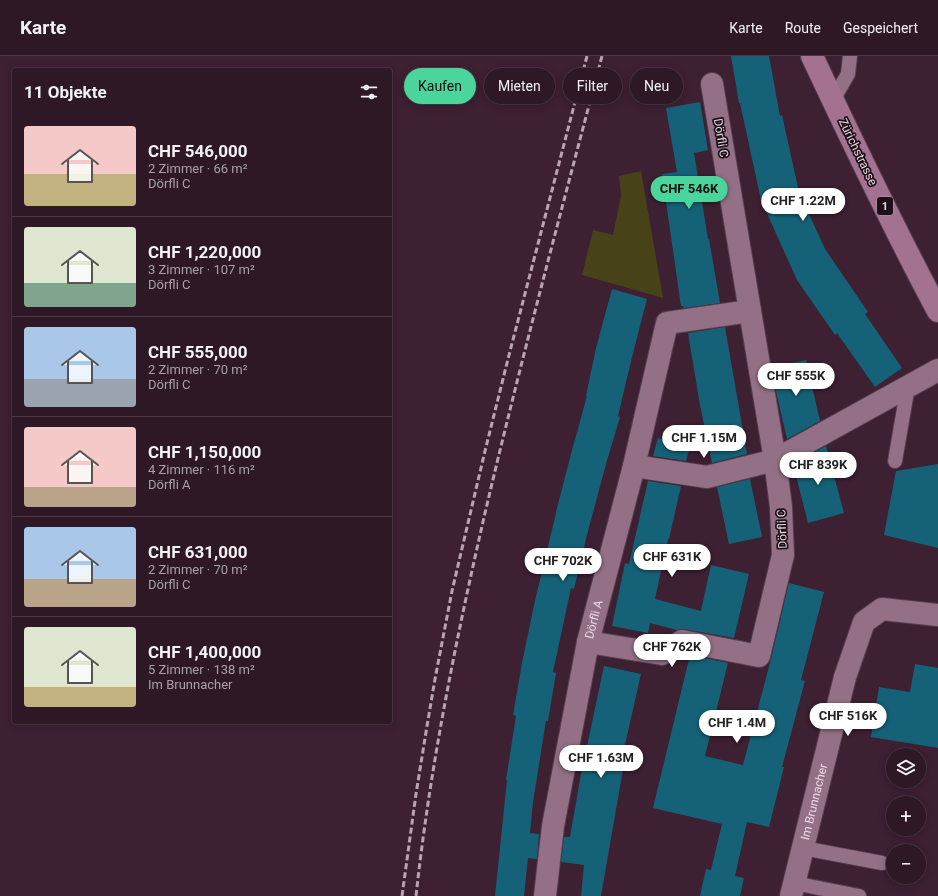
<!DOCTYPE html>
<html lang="de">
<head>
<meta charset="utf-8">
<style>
	:root { --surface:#2e1826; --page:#3a2532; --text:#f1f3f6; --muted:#a7a0a7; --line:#493743; --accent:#4bd49b }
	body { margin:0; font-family:Roboto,sans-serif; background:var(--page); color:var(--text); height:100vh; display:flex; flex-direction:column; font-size:15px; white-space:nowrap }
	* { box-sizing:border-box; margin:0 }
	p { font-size:13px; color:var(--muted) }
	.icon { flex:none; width:22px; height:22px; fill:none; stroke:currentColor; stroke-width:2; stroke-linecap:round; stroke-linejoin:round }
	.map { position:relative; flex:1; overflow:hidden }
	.drawer { position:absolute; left:12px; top:12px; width:380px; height:656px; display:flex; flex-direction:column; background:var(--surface); border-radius:4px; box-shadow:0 2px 10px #0003,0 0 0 1px var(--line) }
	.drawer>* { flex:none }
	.hud { position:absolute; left:404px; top:12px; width:380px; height:36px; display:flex; gap:8px }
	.controls { position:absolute; left:886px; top:692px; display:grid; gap:8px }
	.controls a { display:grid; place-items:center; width:40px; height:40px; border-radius:50%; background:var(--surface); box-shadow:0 2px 10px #0003,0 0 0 1px var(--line); font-size:20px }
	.price { position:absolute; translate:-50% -34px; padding:0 9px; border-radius:14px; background:#fff; color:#222; font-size:13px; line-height:26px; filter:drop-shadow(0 1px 2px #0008) }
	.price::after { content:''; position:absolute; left:50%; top:24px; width:12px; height:9px; margin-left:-6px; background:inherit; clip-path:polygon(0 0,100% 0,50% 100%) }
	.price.on { background:var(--accent); color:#111 }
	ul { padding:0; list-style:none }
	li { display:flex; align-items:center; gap:12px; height:100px; padding:0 12px }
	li+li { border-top:1px solid var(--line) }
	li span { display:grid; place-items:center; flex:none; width:112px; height:80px; border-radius:4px; color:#555 }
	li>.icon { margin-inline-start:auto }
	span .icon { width:48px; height:48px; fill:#fffc; stroke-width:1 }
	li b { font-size:17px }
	h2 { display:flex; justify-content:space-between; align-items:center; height:48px; padding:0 12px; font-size:17px }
	.tag { padding:0 14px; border-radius:18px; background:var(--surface); box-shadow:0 2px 10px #0003,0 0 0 1px var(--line); font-size:14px; line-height:36px }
	.tag.on { background:var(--accent); color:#111 }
	header { display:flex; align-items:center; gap:24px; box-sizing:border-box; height:56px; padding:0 20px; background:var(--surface); border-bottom:1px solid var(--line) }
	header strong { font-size:19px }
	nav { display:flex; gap:22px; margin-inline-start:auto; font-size:14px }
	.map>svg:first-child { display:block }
	.green { fill:#474218 }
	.building { fill:#156278 }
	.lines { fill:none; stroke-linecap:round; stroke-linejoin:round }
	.service-casing { stroke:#573e4e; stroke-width:16 }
	.minor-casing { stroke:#573e4e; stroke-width:24 }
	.primary-casing { stroke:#573e4e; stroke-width:24 }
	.service { stroke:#937085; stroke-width:14 }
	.minor { stroke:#937085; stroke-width:22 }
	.primary { stroke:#a47291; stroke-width:22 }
	.rail { stroke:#bba4b1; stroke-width:3; stroke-dasharray:6 3; stroke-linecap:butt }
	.labels { text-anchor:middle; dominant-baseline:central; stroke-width:3.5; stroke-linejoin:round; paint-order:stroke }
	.shield { fill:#1c0f17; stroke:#ad9ba5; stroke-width:1 }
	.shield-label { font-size:11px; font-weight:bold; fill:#ebd7e2 }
	.street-label { font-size:12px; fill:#ebd7e2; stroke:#1c0f17 }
</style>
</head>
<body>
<header>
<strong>Karte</strong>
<nav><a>Karte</a><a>Route</a><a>Gespeichert</a></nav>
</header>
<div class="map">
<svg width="938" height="840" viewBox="0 0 938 840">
	<rect width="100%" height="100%" fill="#3d2032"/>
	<path class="green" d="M641,115l22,127 -81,-23 11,-45 20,5 8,-39 -2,-20z"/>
	<g class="building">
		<path d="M731,0h38l11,60 2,-1 17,77 26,57 43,63 -3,2 37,54 -27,19 -38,-54 -2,2 -38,-55 -36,-80 -21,-97h-1z"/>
		<path d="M700,46l8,48 -14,3 14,86h1l11,64 -36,5 -1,-2h-2l-19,-132 15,-2 -11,-64z"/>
		<path d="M612,233l35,10 -14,54 -15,63 2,1 -14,47 -18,67 -14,58 -3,-1 -18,84 3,1 -8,48h-2l-13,81 -3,31 9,1 -2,25 -9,-1 -4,38h-29l12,-116h-1l10,-64 -3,-1 9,-52 12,-58 22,-92v-1l15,-58 16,-58h-1l10,-48z"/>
		<path d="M725,271l22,127 -35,9 -12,-58 -12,-72z"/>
		<path d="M806,304l14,61 -33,18 -12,-52 -3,-19z"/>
		<path d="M658,382l32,9 -4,14 -33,-5z"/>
		<path d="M826,390l18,67 -36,10 -15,-59z"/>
		<path d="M938,408v84l-54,-13 12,-64z"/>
		<path d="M750,423l12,58 -33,7 -12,-57z"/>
		<path d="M648,425l33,5 -12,53h-1l-13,60 46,12 10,-46 38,9 -15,64 -50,-9 -7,1 -27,-7 -2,10 -36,-7 13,-63 4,1z"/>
		<path d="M789,527l35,9 -23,88 4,1 -23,86h2l-15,60 -22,-5 -12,54 9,2 -4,18h-40l6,-27 5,1 11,-46 -69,-16 37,-153 38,8 -23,93 38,9 28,-106z"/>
		<path d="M915,608l23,4v80l-67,-11 8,-50 31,5z"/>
		<path d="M604,610l37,8 -19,84h3l-24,138h-20l3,-31 -23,-3 3,-25h6l15,-86h1z"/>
	</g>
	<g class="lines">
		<defs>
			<g id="service">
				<path d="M833,44l15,-26 2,-18"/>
				<path d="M895,405l13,-75"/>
				<path d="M803,792l79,15"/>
				<path d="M794,827l65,13"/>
			</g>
			<g id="minor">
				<path d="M634,410l73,11 68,-17 163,-90"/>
				<path d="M588,586l74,12 20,-13 77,15 24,-101 -2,-48 -6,-47 -63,-376"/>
				<path id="s1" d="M545,840l8,-70 35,-184 46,-176 33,-143 83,-12"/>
				<path id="s2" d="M791,840l54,-219 19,-55 18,-13 56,6"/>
			</g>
			<path id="primary" d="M812,0c40,85 81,171 126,255"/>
		</defs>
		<use href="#service" class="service-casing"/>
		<use href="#minor" class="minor-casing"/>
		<use href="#primary" class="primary-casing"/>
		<use href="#service" class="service"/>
		<use href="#minor" class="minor"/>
		<use href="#primary" class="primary"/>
		<g class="rail">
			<path d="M402,840l14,-102 11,-68 8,-47 17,-88 33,-140 24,-96 78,-299"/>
			<path d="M416,840c14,-129 40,-257 69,-383 36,-153 77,-305 117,-457"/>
		</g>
	</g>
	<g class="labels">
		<rect class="shield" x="877" y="141" width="16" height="18" rx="3"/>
		<g class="shield-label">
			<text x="885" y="150">1</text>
		</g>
		<g class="street-label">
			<text transform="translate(721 82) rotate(80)">Dörfli C</text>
			<text transform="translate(858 96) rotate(64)">Zürichstrasse</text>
			<text transform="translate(782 473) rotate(-92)">Dörfli C</text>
			<text stroke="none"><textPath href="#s1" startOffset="281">Dörfli A</textPath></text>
			<text stroke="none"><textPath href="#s2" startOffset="97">Im Brunnacher</textPath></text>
		</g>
	</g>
</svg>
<div class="controls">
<a><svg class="icon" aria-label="layers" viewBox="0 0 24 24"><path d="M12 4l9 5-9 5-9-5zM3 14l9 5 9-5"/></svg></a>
<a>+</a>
<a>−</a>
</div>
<b class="price on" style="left:689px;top:154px">CHF 546K</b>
<b class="price" style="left:803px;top:166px">CHF 1.22M</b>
<b class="price" style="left:796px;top:341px">CHF 555K</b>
<b class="price" style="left:704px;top:403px">CHF 1.15M</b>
<b class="price" style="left:818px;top:430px">CHF 839K</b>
<b class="price" style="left:672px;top:522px">CHF 631K</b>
<b class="price" style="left:563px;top:526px">CHF 702K</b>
<b class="price" style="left:672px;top:612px">CHF 762K</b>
<b class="price" style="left:848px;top:681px">CHF 516K</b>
<b class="price" style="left:737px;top:688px">CHF 1.4M</b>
<b class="price" style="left:601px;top:723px">CHF 1.63M</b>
<div class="hud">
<a class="tag on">Kaufen</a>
<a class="tag">Mieten</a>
<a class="tag">Filter</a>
<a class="tag">Neu</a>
</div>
<section class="drawer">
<h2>11 Objekte<svg class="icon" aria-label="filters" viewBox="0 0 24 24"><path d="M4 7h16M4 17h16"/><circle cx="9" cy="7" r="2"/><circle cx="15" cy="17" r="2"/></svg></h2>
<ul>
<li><span style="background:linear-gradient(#f6c9c9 60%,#c2b280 0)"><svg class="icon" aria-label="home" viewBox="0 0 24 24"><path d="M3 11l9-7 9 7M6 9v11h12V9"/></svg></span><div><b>CHF 546,000</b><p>2 Zimmer · 66 m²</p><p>Dörfli C</p></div></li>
<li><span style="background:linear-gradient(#dfe7d0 70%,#7fa58c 0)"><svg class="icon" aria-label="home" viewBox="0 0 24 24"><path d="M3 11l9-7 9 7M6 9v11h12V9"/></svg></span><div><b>CHF 1,220,000</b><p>3 Zimmer · 107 m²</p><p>Dörfli C</p></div></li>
<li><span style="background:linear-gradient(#a9c7e8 65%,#9aa5b1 0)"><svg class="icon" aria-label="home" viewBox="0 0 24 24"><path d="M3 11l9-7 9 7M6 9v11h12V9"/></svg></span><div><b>CHF 555,000</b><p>2 Zimmer · 70 m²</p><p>Dörfli C</p></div></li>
<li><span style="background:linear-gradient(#f6c9c9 75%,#b9a48a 0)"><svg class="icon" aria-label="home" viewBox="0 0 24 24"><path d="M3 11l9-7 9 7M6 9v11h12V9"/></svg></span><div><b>CHF 1,150,000</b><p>4 Zimmer · 116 m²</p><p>Dörfli A</p></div></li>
<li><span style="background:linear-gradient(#a9c7e8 65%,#b9a48a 0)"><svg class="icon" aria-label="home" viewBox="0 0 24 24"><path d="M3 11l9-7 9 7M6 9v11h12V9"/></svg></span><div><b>CHF 631,000</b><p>2 Zimmer · 70 m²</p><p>Dörfli C</p></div></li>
<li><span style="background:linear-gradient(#dfe7d0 75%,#c2b280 0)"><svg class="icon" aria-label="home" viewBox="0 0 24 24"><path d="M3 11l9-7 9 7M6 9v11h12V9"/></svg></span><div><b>CHF 1,400,000</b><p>5 Zimmer · 138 m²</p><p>Im Brunnacher</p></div></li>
</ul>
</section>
</div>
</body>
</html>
